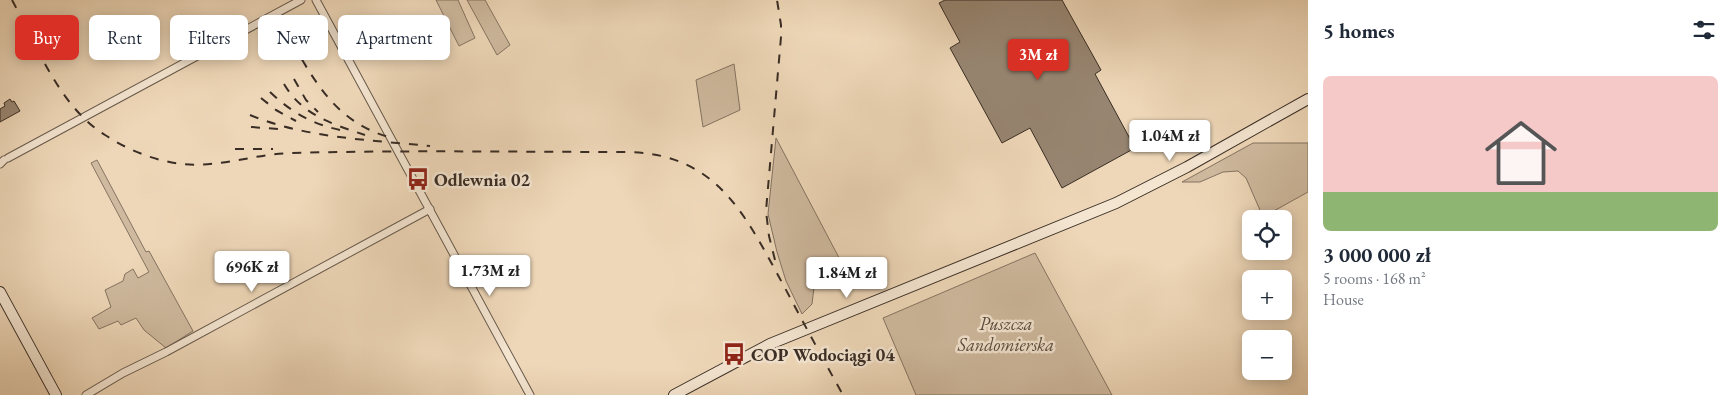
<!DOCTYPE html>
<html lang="en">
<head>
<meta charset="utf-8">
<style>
	:root { --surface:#fff; --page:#f6f6f7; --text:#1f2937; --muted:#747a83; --line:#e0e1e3; --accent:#d93025 }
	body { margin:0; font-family:"EB Garamond",serif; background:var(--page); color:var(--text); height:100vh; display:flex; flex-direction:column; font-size:19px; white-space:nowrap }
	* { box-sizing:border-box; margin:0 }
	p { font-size:16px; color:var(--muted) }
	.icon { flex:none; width:28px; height:28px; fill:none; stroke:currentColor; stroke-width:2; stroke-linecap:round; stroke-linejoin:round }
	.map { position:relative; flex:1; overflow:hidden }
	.side { display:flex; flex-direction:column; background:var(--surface); width:425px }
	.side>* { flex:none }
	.hud { position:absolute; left:15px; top:15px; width:475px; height:45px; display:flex; gap:10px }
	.buttons { position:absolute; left:1242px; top:210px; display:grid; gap:10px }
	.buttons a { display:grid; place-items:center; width:50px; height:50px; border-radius:8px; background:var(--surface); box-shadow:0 2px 12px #0003; font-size:25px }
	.price { position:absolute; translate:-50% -42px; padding:0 11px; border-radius:5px; background:#fff; color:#222; font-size:16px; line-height:32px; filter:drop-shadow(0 1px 2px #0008) }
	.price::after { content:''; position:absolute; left:50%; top:30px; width:15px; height:11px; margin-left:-8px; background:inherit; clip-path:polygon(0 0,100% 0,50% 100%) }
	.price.current { background:var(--accent); color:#fff }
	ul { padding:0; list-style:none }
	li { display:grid; align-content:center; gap:10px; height:265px; padding:0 15px }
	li+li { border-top:1px solid var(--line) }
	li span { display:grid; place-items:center; height:155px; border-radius:8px; color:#555 }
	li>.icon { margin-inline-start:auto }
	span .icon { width:90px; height:90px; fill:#fffc; stroke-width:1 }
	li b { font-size:21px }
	h2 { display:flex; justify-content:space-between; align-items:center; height:60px; padding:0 15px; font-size:21px }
	.chip { padding:0 18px; border-radius:8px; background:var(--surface); box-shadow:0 2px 12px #0003; font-size:18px; line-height:45px }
	.chip.current { background:var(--accent); color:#fff }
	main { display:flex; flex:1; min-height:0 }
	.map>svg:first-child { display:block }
	.green { fill:#cfba9f; stroke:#847462 }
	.building { fill:#978571; stroke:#392d25 }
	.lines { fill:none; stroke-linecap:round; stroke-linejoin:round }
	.street-casing { stroke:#66584a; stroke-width:9 }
	.secondary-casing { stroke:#392d25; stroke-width:12 }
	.street { stroke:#f4e5d1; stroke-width:7 }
	.secondary { stroke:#f4e5d1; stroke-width:10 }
	.rail { stroke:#392d25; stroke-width:2; stroke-dasharray:9 9; stroke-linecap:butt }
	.labels { text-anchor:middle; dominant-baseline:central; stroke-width:5; stroke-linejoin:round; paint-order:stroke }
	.poi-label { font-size:18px; font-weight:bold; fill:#392d25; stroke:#f4e5d1; text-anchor:start }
	.park-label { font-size:18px; font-style:italic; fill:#57493d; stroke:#f4e5d1 }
</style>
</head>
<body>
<main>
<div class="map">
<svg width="1308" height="395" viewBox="0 0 1308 395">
	<rect width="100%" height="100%" fill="#eed7b8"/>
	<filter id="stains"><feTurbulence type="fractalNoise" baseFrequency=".004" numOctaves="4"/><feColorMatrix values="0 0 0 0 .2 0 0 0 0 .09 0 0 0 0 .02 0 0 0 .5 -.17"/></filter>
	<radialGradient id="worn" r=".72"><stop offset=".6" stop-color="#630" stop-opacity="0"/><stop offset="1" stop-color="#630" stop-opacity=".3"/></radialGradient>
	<g class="green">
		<path d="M436,0h22l17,38 -16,8z"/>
		<path d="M467,0h18l25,45 -13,10z"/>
		<path d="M734,64l6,46 -37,17 -7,-47z"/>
		<path d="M776,138l70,133 -5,13 -26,-5 -3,25 -10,10 -16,-33 -9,-29 -9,-38z"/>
		<path d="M1253,143h55v49l-45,25 -17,-39 -8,-7 -15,1 -23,10h-18z"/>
		<path d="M97,160l49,92 3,-1 44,80 -27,17 -22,-18 -8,-12 -15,7 -3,-4 -19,8 -7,-11 19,-11 -6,-17 18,-9 2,-7 8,-5 5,9 11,-6 -58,-109z"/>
		<path d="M1035,253l77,142h-196l-33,-77z"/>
	</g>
	<g class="building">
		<path d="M945,0h117l39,70 -6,4 40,74 -73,40 -32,-60 -28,15 -52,-95 10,-6 -21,-39z"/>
		<path d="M10,99l2,3 2,-1 6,10 -20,11v-13l5,-3 -1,-3z"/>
	</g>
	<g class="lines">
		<defs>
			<g id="street">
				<path d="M316,0l214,395"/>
				<path d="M8,158l293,-158"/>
				<path d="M0,164l4,-4"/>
				<path d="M86,395l37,-22 43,-21 264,-143"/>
			</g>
			<g id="secondary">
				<path d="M0,292l56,103"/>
				<path d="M674,395l96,-51 346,-141 71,-36 121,-68"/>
			</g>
		</defs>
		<use href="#street" class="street-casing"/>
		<use href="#secondary" class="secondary-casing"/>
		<use href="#street" class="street"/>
		<use href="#secondary" class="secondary"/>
		<g class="rail">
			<path d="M12,0c25,46 47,106 93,135 23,15 50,26 77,29 37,4 72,-10 109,-11 113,-3 226,-1 339,-1 90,3 117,67 155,136 19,36 38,71 58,107"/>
			<path d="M293,44c25,44 47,80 99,94"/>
			<path d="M294,79l12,21 12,12"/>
			<path d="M284,84c18,31 48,40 81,51"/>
			<path d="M270,92c21,20 42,32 70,38"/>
			<path d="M261,98l15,12 20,11"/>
			<path d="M250,115c55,23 121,25 180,31"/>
			<path d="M251,127l27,2"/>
			<path d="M235,149h38"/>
			<path d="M775,260l-6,-24 -3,-25 15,-174v-12l-4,-25"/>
		</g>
	</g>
	<defs>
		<symbol id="bus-bare" viewBox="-9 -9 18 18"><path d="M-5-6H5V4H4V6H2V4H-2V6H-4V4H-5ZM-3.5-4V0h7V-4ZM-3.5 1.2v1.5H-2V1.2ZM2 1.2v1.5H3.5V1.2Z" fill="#8f2418" stroke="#f4e5d1" stroke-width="2.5" paint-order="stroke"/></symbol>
	</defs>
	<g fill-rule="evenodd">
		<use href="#bus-bare" x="402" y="163" width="32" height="32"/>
		<use href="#bus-bare" x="718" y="338" width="32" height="32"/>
	</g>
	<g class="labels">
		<g class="poi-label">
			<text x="434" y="179">Odlewnia 02</text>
			<text x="751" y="354">COP Wodociągi 04</text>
		</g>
		<g class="park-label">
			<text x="1006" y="323">Puszcza<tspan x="1006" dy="21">Sandomierska</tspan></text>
		</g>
	</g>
	<rect width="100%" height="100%" filter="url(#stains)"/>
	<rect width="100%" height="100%" fill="url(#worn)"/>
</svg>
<div class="buttons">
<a><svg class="icon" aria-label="locate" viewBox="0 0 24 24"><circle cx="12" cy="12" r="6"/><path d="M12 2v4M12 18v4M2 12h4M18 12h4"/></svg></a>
<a>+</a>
<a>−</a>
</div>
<b class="price current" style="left:1038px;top:81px">3M zł</b>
<b class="price" style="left:1170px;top:162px">1.04M zł</b>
<b class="price" style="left:252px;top:293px">696K zł</b>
<b class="price" style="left:490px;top:297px">1.73M zł</b>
<b class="price" style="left:847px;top:299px">1.84M zł</b>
<div class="hud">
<a class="chip current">Buy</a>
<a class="chip">Rent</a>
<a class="chip">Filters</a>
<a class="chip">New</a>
<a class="chip">Apartment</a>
</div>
</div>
<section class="side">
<h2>5 homes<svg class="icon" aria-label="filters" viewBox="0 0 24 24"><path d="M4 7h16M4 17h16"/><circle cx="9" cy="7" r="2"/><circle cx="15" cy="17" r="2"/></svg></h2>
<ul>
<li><span style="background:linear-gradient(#f6c9c9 75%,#8fb573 0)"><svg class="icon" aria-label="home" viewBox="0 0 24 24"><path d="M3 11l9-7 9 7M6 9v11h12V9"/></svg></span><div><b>3 000 000 zł</b><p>5 rooms · 168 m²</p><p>House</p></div></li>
</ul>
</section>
</main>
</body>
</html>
